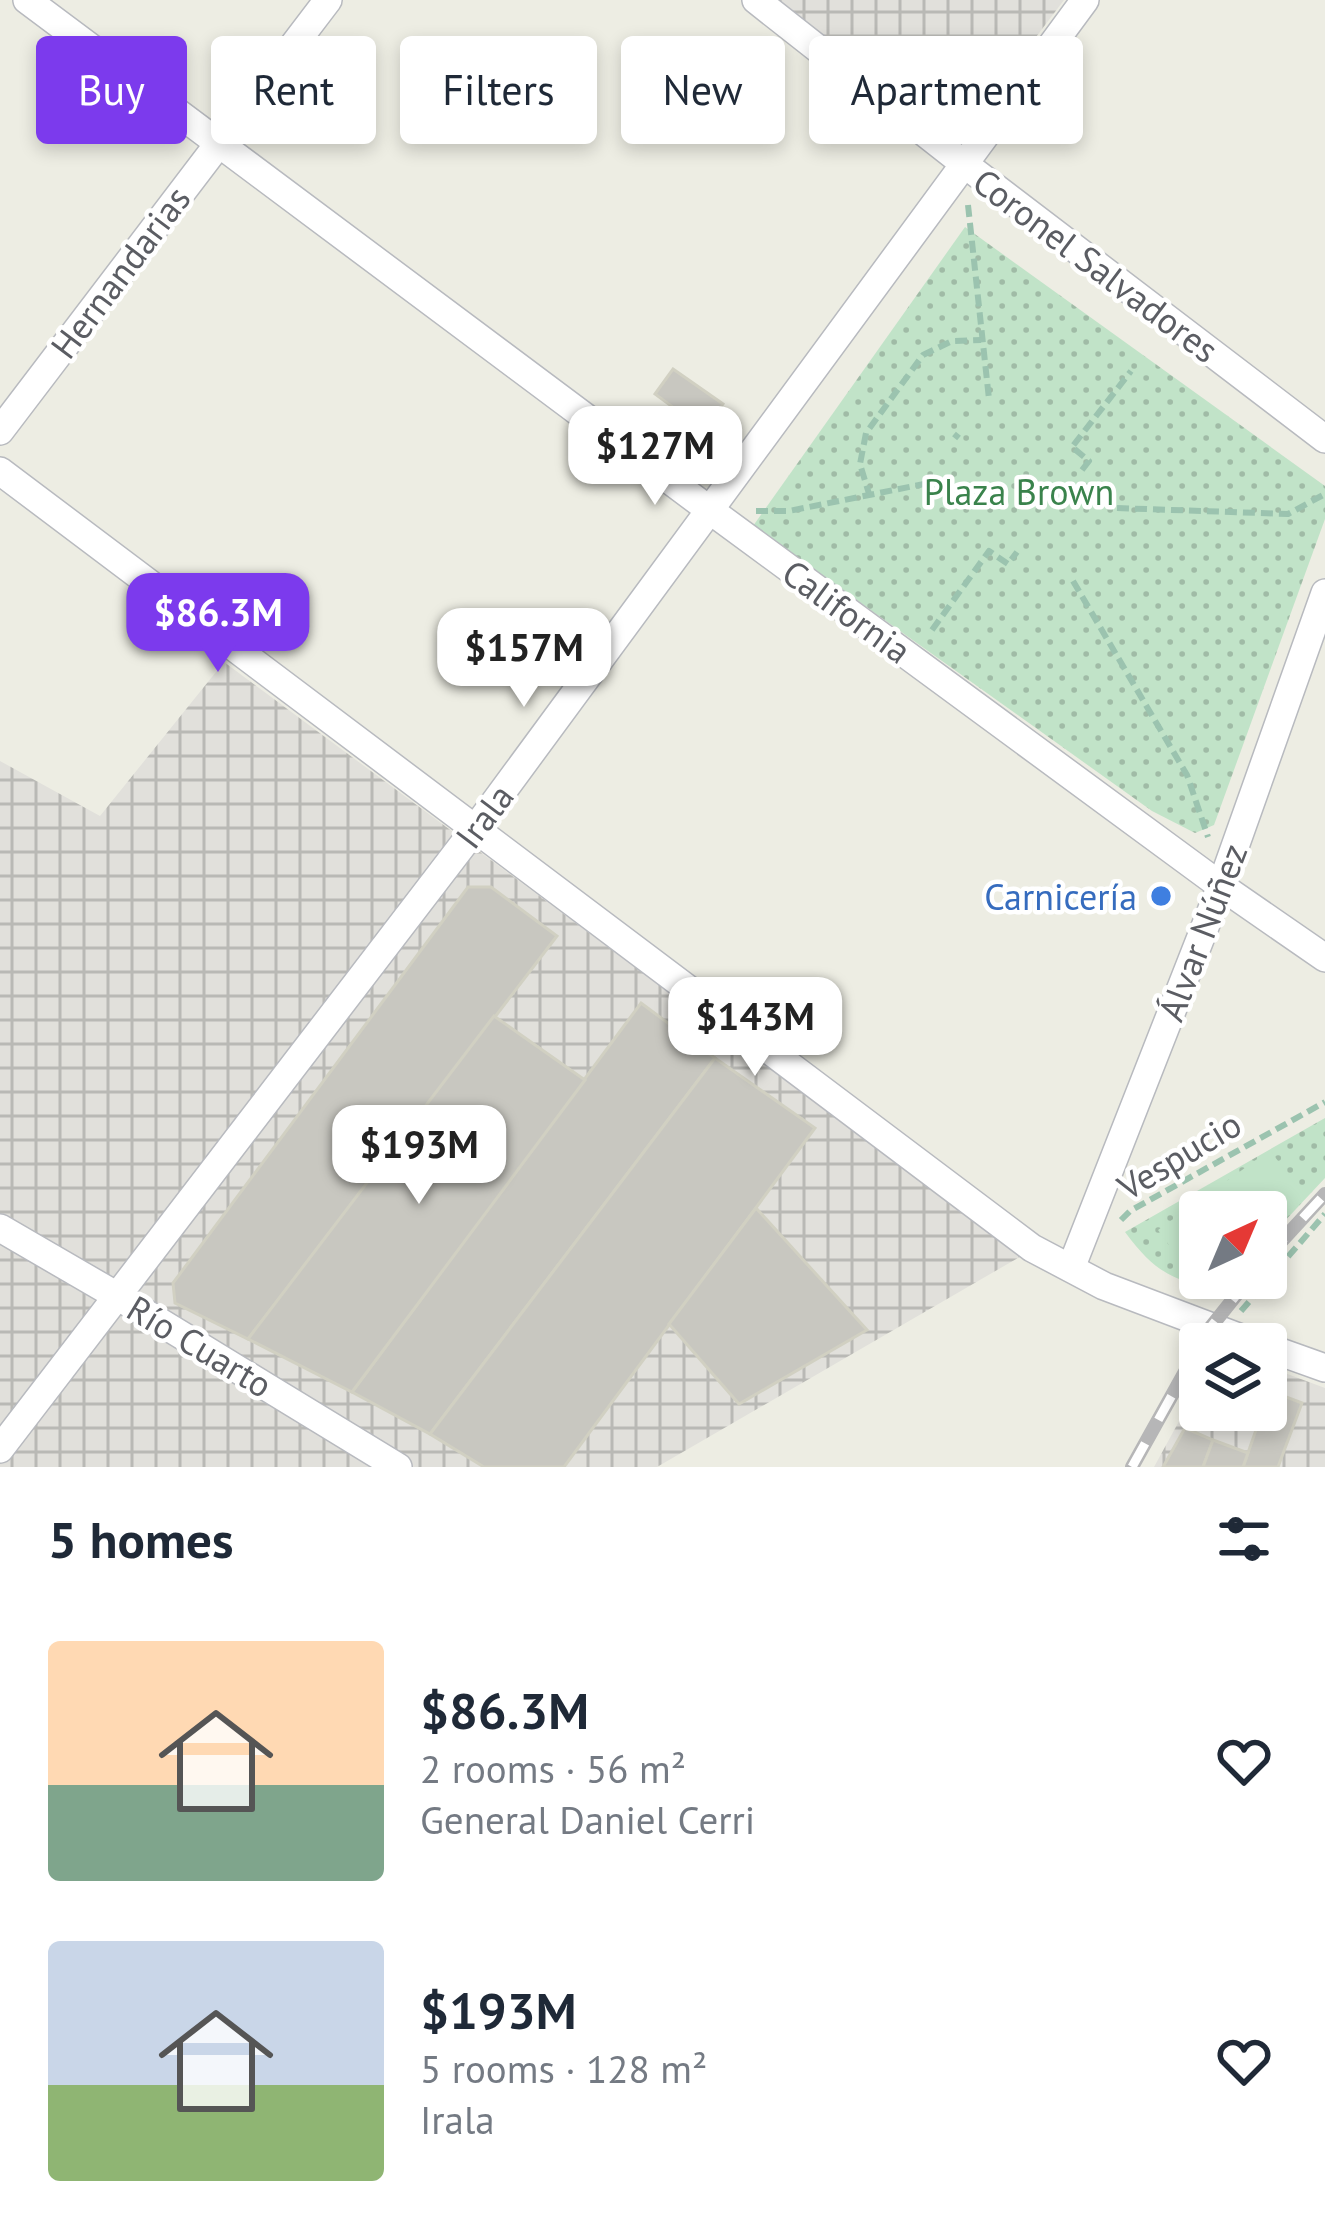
<!DOCTYPE html>
<html lang="en">
<head>
<meta charset="utf-8">
<style>
	:root { --surface:#fff; --page:#f6f6f7; --text:#1f2937; --muted:#747a83; --accent:#7c3aed }
	body { margin:0; font-family:"PT Sans",sans-serif; background:var(--page); color:var(--text); height:100vh; display:flex; flex-direction:column; font-size:45px; white-space:nowrap }
	* { box-sizing:border-box; margin:0 }
	p { font-size:39px; color:var(--muted) }
	.icon { flex:none; width:66px; height:66px; fill:none; stroke:currentColor; stroke-width:2; stroke-linecap:round; stroke-linejoin:round }
	.map { position:relative; height:1467px; overflow:hidden }
	.side { display:flex; flex-direction:column; background:var(--surface); flex:1 }
	.side>* { flex:none }
	.guide { position:absolute; left:36px; top:36px; width:1254px; height:108px; display:flex; gap:24px }
	.needle { width:78px; rotate:44deg }
	.fabs { position:absolute; left:1179px; top:1191px; display:grid; gap:24px }
	.fabs a { display:grid; place-items:center; width:108px; height:108px; border-radius:12px; background:var(--surface); box-shadow:0 6px 18px #0003; font-size:60px }
	.price { position:absolute; translate:-50% -102px; padding:0 27px; border-radius:24px; background:#fff; color:#222; font-size:39px; line-height:78px; filter:drop-shadow(0 3px 6px #0008) }
	.price::after { content:''; position:absolute; left:50%; top:72px; width:36px; height:27px; margin-left:-18px; background:inherit; clip-path:polygon(0 0,100% 0,50% 100%) }
	.price.on { background:var(--accent); color:#fff }
	ul { padding:0; list-style:none }
	li { display:flex; align-items:center; gap:36px; height:300px; padding:0 48px }
	li span { display:grid; place-items:center; flex:none; width:336px; height:240px; border-radius:12px; color:#555 }
	li>.icon { margin-inline-start:auto }
	span .icon { width:144px; height:144px; fill:#fffc; stroke-width:1 }
	li b { font-size:51px }
	h2 { display:flex; justify-content:space-between; align-items:center; height:144px; padding:0 48px; font-size:51px }
	.chip { padding:0 42px; border-radius:12px; background:var(--surface); box-shadow:0 6px 18px #0003; font-size:42px; line-height:108px }
	.chip.on { background:var(--accent); color:#fff }
	.map>svg:first-child { display:block }
	.industrial { fill:url(#industrial-grid) }
	.park { fill:url(#park-dots) }
	.pitch { fill:#c1e3c8 }
	.building { fill:#c8c7c0; stroke:#d1d0c2; stroke-width:3 }
	.lines { fill:none; stroke-linecap:round; stroke-linejoin:round }
	.minor-casing { stroke:#b8babf; stroke-width:30 }
	.path { stroke:#9bc3af; stroke-width:6; stroke-dasharray:12 6; stroke-linecap:butt }
	.minor { stroke:#fff; stroke-width:27 }
	.rail-casing { stroke:#b6b6b7; stroke-width:14 }
	.rail { stroke:#fff; stroke-width:9; stroke-dasharray:27; stroke-linecap:butt }
	.shop-dot { fill:#3f7fe0; stroke:#fff; stroke-width:4.5 }
	.labels { text-anchor:middle; dominant-baseline:central; stroke-width:9; stroke-linejoin:round; paint-order:stroke }
	.street-label { font-size:36px; fill:#5b5d63; stroke:#fff }
	.park-label { font-size:36px; fill:#3a834c; stroke:#fff }
	.shop-label { font-size:36px; fill:#366cbe; stroke:#fff; text-anchor:end }
</style>
</head>
<body>
<div class="map">
<svg width="1325" height="1467" viewBox="0 0 1325 1467">
	<defs>
		<pattern id="industrial-grid" width="8" height="8" patternUnits="userSpaceOnUse" patternTransform="scale(3)"><rect width="8" height="8" fill="#e1e0db"/><path d="M0 4h8M4 0v8" fill="none" stroke="#b9b9b5"/></pattern>
		<pattern id="park-dots" width="8" height="8" patternUnits="userSpaceOnUse" patternTransform="scale(3)"><rect width="8" height="8" fill="#c1e3c8"/><path d="M2 2h.1M6 6h.1" fill="none" stroke="#a0bba6" stroke-width="1.8" stroke-linecap="round"/></pattern>
	</defs>
	<rect width="100%" height="100%" fill="#edede3"/>
	<g class="industrial">
		<path d="M763,0h301l-111,147z"/>
		<path d="M224,662l799,593 -366,212h-657v-706l100,55z"/>
		<path d="M1266,1366l59,22v79h-171l46,-84v27h66z"/>
	</g>
	<g class="park">
		<path d="M965,227l360,259v33l-111,306 -19,8 -43,-22 -399,-285z"/>
		<path d="M1325,1118v60l-59,63v-29h-66v66h33l-13,15c-49,-16 -63,-18 -95,-61z"/>
	</g>
	<path class="pitch" d="M1270,1150l35,48 -39,28v-14h-66v61l-7,5 -35,-48z"/>
	<g class="building">
		<path d="M673,369l50,35 -13,19 -13,2 -42,-31z"/>
		<path d="M468,887h23l66,49 -309,403 -73,-36 -2,-20z"/>
		<path d="M641,1003l74,55 -285,376 -78,-42z"/>
		<path d="M494,1016l91,64 -233,312 -104,-53z"/>
		<path d="M715,1058l100,70 -251,339h-80l-54,-33z"/>
		<path d="M756,1208l111,122 -128,74 -70,-80z"/>
		<path d="M1270,1391l32,12 -24,64h-35l20,-57h3z"/>
		<path d="M1185,1428l28,12 -10,27h-40z"/>
		<path d="M1213,1440l35,13 -5,14h-40z"/>
	</g>
	<g class="lines">
		<defs>
			<g id="minor">
				<path d="M27,0l684,511 510,375 104,72"/>
				<path d="M756,0l207,163 362,276"/>
				<path d="M0,431l328,-431"/>
				<path d="M0,471l1032,777 72,38 153,58"/>
				<path d="M0,1228l119,69 279,170"/>
				<path d="M1071,1268l150,-382 104,-293"/>
				<path d="M1266,1347l59,21"/>
				<path d="M0,1449l475,-620 610,-829"/>
			</g>
		</defs>
		<use href="#minor" class="minor-casing"/>
		<g class="path">
			<path d="M968,205l21,194"/>
			<path d="M954,434l5,4"/>
			<path d="M1082,470l7,-9 -17,-14 59,-76"/>
			<path d="M870,497l-10,-33 6,-31 57,-78 29,-14 29,-1"/>
			<path d="M1117,508l171,6 37,-20"/>
			<path d="M756,511h33l135,-27"/>
			<path d="M1073,581l114,194 21,62"/>
			<path d="M932,630l57,-79 19,13 9,-12"/>
			<path d="M1121,1220l9,-9 195,-109"/>
			<path d="M1241,1311l84,-97"/>
		</g>
		<use href="#minor" class="minor"/>
		<defs>
			<g id="rail">
				<path d="M1266,1258l59,-64"/>
				<path d="M1201,1344l9,-16 40,-50"/>
				<path d="M1132,1467l68,-122"/>
			</g>
		</defs>
		<use href="#rail" class="rail-casing"/>
		<use href="#rail" class="rail"/>
	</g>
	<circle class="shop-dot" cx="1161" cy="896" r="12"/>
	<g class="labels">
		<g class="street-label">
			<text transform="translate(1096 265) rotate(37)">Coronel Salvadores</text>
			<text transform="translate(120 272) rotate(-53)">Hernandarias</text>
			<text transform="translate(847 611) rotate(36)">California</text>
			<text transform="translate(484 816) rotate(-53)">Irala</text>
			<text transform="translate(1202 932) rotate(-69)">Álvar Núñez</text>
			<text transform="translate(1179 1155) rotate(-31)">Vespucio</text>
			<text transform="translate(200 1346) rotate(31)">Río Cuarto</text>
		</g>
		<g class="park-label">
			<text x="1019" y="491">Plaza Brown</text>
		</g>
		<g class="shop-label">
			<text x="1137" y="896">Carnicería</text>
		</g>
	</g>
</svg>
<div class="fabs">
<a><svg class="needle" viewBox="-14 -14 28 28"><path d="M0-13l5 13h-10z" fill="#e53935"/><path d="M0 13l5-13h-10z" fill="#747a83"/></svg></a>
<a><svg class="icon" aria-label="layers" viewBox="0 0 24 24"><path d="M12 4l9 5-9 5-9-5zM3 14l9 5 9-5"/></svg></a>
</div>
<b class="price" style="left:655px;top:508px">$127M</b>
<b class="price on" style="left:218px;top:675px">$86.3M</b>
<b class="price" style="left:524px;top:710px">$157M</b>
<b class="price" style="left:755px;top:1079px">$143M</b>
<b class="price" style="left:419px;top:1207px">$193M</b>
<div class="guide">
<a class="chip on">Buy</a>
<a class="chip">Rent</a>
<a class="chip">Filters</a>
<a class="chip">New</a>
<a class="chip">Apartment</a>
</div>
</div>
<section class="side">
<h2>5 homes<svg class="icon" aria-label="filters" viewBox="0 0 24 24"><path d="M4 7h16M4 17h16"/><circle cx="9" cy="7" r="2"/><circle cx="15" cy="17" r="2"/></svg></h2>
<ul>
<li><span style="background:linear-gradient(#ffd9b3 60%,#7fa58c 0)"><svg class="icon" aria-label="home" viewBox="0 0 24 24"><path d="M3 11l9-7 9 7M6 9v11h12V9"/></svg></span><div><b>$86.3M</b><p>2 rooms · 56 m²</p><p>General Daniel Cerri</p></div><svg class="icon" aria-label="heart" viewBox="0 0 24 24"><path d="M12 20l-8-8c-3-5 5-10 8-4 3-6 11-1 8 4z"/></svg></li>
<li><span style="background:linear-gradient(#c9d6e8 60%,#8fb573 0)"><svg class="icon" aria-label="home" viewBox="0 0 24 24"><path d="M3 11l9-7 9 7M6 9v11h12V9"/></svg></span><div><b>$193M</b><p>5 rooms · 128 m²</p><p>Irala</p></div><svg class="icon" aria-label="heart" viewBox="0 0 24 24"><path d="M12 20l-8-8c-3-5 5-10 8-4 3-6 11-1 8 4z"/></svg></li>
</ul>
</section>
</body>
</html>
